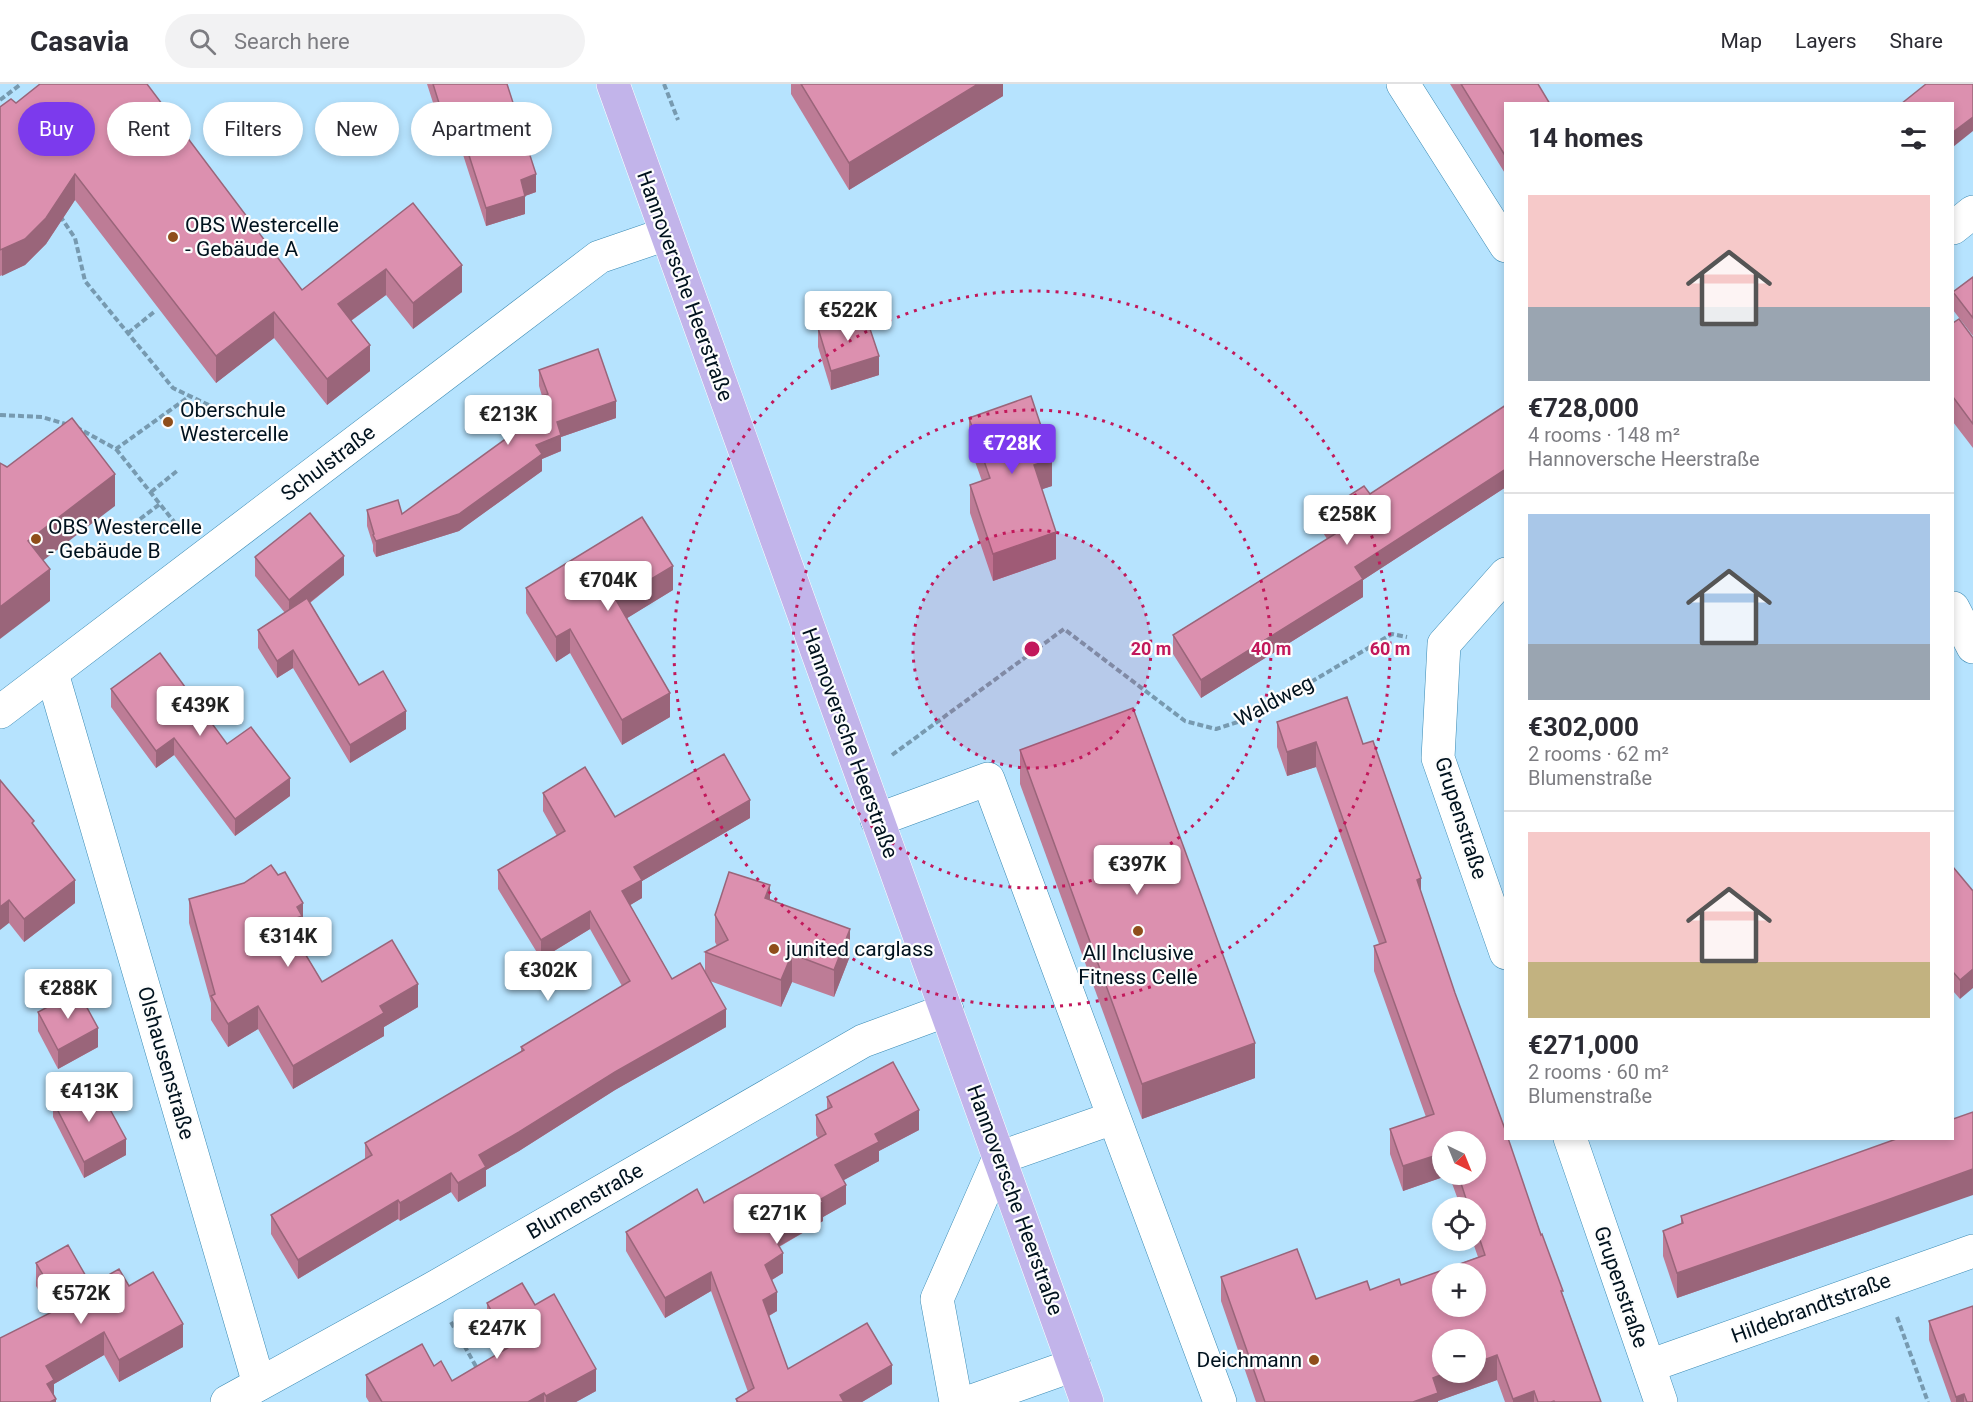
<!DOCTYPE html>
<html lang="en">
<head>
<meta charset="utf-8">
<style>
	:root { --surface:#fff; --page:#f2f2f3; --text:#2b2b33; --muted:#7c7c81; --line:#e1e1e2; --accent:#7c3aed }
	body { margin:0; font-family:Roboto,sans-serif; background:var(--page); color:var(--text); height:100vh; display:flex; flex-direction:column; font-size:22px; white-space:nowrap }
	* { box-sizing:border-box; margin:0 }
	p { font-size:20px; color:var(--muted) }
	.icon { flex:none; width:33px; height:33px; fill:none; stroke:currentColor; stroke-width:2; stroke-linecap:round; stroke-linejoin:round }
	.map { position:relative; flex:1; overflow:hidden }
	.side { position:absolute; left:1504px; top:18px; width:450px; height:1038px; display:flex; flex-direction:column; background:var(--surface); border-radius:0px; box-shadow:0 3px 9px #0003 }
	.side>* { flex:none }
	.banner { position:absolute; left:18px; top:18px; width:570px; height:54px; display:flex; gap:12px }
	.needle { width:39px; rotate:137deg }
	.buttons { position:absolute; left:1432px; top:1047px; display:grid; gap:12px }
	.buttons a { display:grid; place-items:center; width:54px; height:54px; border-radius:50%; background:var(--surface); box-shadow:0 3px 9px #0003; font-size:30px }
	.price { position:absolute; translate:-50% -51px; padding:0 14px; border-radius:6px; background:#fff; color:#222; font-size:20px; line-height:39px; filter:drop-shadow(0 2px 3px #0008) }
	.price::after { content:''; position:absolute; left:50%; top:36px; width:18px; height:14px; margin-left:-9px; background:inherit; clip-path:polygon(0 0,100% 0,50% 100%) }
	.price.selected { background:var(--accent); color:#fff }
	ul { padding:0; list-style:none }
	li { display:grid; align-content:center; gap:12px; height:318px; padding:0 24px }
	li+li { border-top:2px solid var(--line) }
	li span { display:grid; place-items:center; height:186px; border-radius:0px; color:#555 }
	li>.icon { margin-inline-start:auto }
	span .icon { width:108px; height:108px; fill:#fffc; stroke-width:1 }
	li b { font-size:26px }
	h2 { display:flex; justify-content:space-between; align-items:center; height:72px; padding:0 24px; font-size:26px }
	.chip { padding:0 21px; border-radius:27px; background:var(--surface); box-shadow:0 3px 9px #0003; font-size:21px; line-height:54px }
	.chip.selected { background:var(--accent); color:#fff }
	header { display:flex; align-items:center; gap:36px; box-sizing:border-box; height:84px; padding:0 30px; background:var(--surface); border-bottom:2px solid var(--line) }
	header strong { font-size:28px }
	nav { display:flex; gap:33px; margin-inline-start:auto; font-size:21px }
	.search { width:420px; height:54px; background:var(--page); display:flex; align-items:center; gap:15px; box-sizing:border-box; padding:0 21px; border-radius:33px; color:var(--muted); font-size:22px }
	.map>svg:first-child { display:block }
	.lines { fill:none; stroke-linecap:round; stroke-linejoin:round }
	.minor-casing { stroke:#3a8ab3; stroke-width:34 }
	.major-casing { stroke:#fff; stroke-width:34 }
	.path { stroke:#779ab0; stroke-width:4; stroke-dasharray:6 3; stroke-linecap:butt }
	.minor { stroke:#fff; stroke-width:33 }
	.major { stroke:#c2b4ea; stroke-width:33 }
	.wall { fill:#bd7c96; fill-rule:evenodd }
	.shaded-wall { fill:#9a657a }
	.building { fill:#dc90af; stroke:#9a657a; stroke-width:1.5; fill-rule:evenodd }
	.ring { fill:none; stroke:#c2185b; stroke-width:3; stroke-dasharray:3 6 }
	.poi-dot { fill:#8f4e1b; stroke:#fdfdfd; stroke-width:2 }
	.labels { text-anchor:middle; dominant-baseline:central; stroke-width:4.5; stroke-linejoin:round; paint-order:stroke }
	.poi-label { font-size:21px; fill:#00121e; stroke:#fdfdfd; text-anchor:start }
	.street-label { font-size:21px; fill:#00121e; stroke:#fdfdfd }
	.centre { fill:#c2185b; stroke:#fdfdfd; stroke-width:3 }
	.ring-label { font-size:18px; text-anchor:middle; font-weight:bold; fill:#c2185b; stroke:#fdfdfd; stroke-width:4.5; stroke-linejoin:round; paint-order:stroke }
</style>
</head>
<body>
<header>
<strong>Casavia</strong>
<div class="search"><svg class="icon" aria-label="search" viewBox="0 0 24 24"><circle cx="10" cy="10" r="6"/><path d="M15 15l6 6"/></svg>Search here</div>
<nav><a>Map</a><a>Layers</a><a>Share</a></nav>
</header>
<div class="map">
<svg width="1973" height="1318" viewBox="0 0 1973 1318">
	<rect width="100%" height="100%" fill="#b6e3fe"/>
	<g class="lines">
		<defs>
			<g id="minor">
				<path d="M1403,0l103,162"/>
				<path d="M1953,144l20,-16"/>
				<path d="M1506,490l-62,70 -6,114 68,195"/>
				<path d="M1953,524l20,39"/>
				<path d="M52,589l207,711"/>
				<path d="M0,628l599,-455 67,-23"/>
				<path d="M877,736l111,-41 232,623"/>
				<path d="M1570,1054l91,264"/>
				<path d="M1649,1282l324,-115"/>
				<path d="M227,1318l205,-113 431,-248 84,-31"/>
				<path d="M956,1318l-19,-103 62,-141 114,-40"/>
				<path d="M969,1318l105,-37"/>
			</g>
			<path id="major" d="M613,0l474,1318"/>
		</defs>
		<use href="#minor" class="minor-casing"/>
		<use href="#major" class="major-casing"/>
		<g class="path">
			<path d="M664,0l14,36"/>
			<path d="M0,16l21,-16"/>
			<path d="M60,132l15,22 10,43 88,107 44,21"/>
			<path d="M128,249l26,-21"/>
			<path d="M0,331l42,2 27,8"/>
			<path d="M76,343l40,22 74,-53"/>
			<path d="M116,365l63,79"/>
			<path d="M151,408l26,-21"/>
			<path d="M140,435l20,-15"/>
			<path d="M892,671l172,-126 121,92 31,8 34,-11 142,-84 15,3"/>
			<path d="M1897,1233l31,85"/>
			<path d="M451,1238l27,48"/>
		</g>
		<use href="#minor" class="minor"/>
		<use href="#major" class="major"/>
	</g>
	<g class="wall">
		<path d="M427,0h80l29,108 -11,4v18l-39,12 -30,-93 -12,4z"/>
		<path d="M791,0h212v12l-154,94 -58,-96z"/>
		<path d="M1450,0h88l-32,20v71z"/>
		<path d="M16,19l286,187 111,-87 49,89 -49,37 -27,-34 -35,26 19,50 -43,34 -53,-67 -58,45 -141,-183 -29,44 -21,21 -25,11v-169z"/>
		<path d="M1973,193v59l-20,-26v-18z"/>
		<path d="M1953,239l20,15v110l-20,-26z"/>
		<path d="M818,244l61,47 -48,15 -13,-43z"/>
		<path d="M539,286l77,48 -55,19v14l-19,8v12l-83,60 -83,26 -3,-6v-6l-6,-19v-16l35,4 117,-84 -2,-8v-16l25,-10 -3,-10z"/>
		<path d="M1506,321v82l-143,93v17l-162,101 -28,-44v-19l154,-96 -5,-8v-18l48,-19z"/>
		<path d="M969,334l83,68 -10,3 14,70 -63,22 -23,-68v-28l12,-4 -13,-36z"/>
		<path d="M255,473l89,18 -34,28 49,82 47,44 -56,34 -57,-95 -16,10 -19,-30v-18l27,-17 -30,-37z"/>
		<path d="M526,504l147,2 -46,28 43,99 -48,28 -52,-92 -14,9 -30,-49z"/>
		<path d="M111,605l116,55 63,52 -55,40 -61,-81 -18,13 -45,-61z"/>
		<path d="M1277,638l86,22 58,150 34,99 146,409h-96l-8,-22 -59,21v1h-182l-35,-101v-24l95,22 85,-14 77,-28 -6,-17h4v-32h-15l-12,-33 -46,16 -13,-37v-25l36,-12 -52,-146v-25l5,-2 -63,-177 -29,9 -10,-29zM1443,1058l33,32h-33z"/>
		<path d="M1020,666l235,328 -113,41 -122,-335z"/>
		<path d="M0,696l34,46 41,77 -51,39 -15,-19z"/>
		<path d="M543,709l72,24 135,1 -108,63v17l-12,7 42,74 33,-6v-21l12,-6 -2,-4v-27l55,-15 80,56 -16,41 -42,-15 -11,25 -71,-26 16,46 -111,63 -96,61 -33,19v16l-28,16 -7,-10 -51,29 -2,-2 -100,60 -27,-45v-19l94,-56v-16l156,-91v-5l101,-61 -32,-57 -49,30 -43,-70v-19l59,-34 -14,-25z"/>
		<path d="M1953,783l20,24 -13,108 -7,-8z"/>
		<path d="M244,799l59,43 -1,1v13l-4,1 24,41 96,25 -34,20v9l-91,53 -35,-60 -30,18 -17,-27v-17l-22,-80v-24z"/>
		<path d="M38,928l60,35 -40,22 -20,-38z"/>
		<path d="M827,1013l92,33 -40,21v10l-36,19 3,24 -23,13v4l-44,26 4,26 -11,7 5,31 -8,5 19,53 104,15 -30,18h-126v-3l12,-7 -37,-101 -46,27 -39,-67v-19l78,-29 114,-65 -2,-3v-20l11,-5z"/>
		<path d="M53,1017l45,6 28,48 -42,23 -31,-61z"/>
		<path d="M1681,1132l195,13 -199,69 -14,-42v-25l18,-7z"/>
		<path d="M36,1179l55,22 38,1 54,61 -64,35 -15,-27 -50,29v12l2,6h-56l51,-90 -15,-26z"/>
		<path d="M487,1219l48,2 61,86 -20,11h-207l-3,-5v-22l86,6 50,-29 -15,-27z"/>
		<path d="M1929,1237l44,81h-22l-22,-62z"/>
	</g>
	<g class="shaded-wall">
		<path d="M978,0h25v12l-154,94v-27z"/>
		<path d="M456,31v18l-12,4v-18z"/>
		<path d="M1973,33v14l-20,16v-15z"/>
		<path d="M75,90v26l-29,44 -21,21 -23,11v-27z"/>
		<path d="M536,90v18l-11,4v18l-39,12v-18l35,-28z"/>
		<path d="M462,181v27l-49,37v-26z"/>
		<path d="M386,185v26l-48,35v-26z"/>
		<path d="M274,228v26l-58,45v-27z"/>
		<path d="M370,261v26l-43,34v-26z"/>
		<path d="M879,272v19l-48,15v-19z"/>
		<path d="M616,317v17l-55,19v14l-19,8v12l-83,60 -83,26v-16l160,-96 21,-23z"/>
		<path d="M1052,375v27l-18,6v-27z"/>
		<path d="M1506,385v18l-143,93v17l-162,101v-18l154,-113z"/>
		<path d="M115,390v32l-87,66v-31z"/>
		<path d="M1056,448v27l-63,22v-27z"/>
		<path d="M344,472v19l-55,44v-19z"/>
		<path d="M673,482v24l-57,35v-25z"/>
		<path d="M50,485v32l-50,38v-32z"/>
		<path d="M570,545v24l-14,9v-25z"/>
		<path d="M293,566v18l-16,10v-17z"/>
		<path d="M670,609v24l-48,28v-25z"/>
		<path d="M406,627v18l-56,34v-18z"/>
		<path d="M174,654v17l-18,13v-17z"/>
		<path d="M1316,658v25l-29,9v-24z"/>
		<path d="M290,694v18l-55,40v-17z"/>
		<path d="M750,716v18l-108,63v17l-20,12v-19l12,-24z"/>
		<path d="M1421,794v25l-4,-23z"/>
		<path d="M75,796v23l-51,39v-23z"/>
		<path d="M770,801v28l-5,-15z"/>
		<path d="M9,816v23l-9,7v-23z"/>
		<path d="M303,819v23l-1,1v13l-16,6v-24l11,-15z"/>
		<path d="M590,827v18l-49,30v-19z"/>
		<path d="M850,845v27l-16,41v-27z"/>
		<path d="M792,870v28l-11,25v-27z"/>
		<path d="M1973,885v19l-13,11v-19z"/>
		<path d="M418,900v23l-34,20v9l-91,53v-23l87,-60z"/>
		<path d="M258,922v23l-30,18v-23z"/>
		<path d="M726,925v18l-111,63 -96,61 -33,19v16l-28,16v-19l21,-28 136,-83z"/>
		<path d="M98,944v19l-40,22v-19z"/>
		<path d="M1255,959v35l-113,41v-35z"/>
		<path d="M919,1026v20l-40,21v10l-44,24v-20l40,-31z"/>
		<path d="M126,1055v16l-42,23v-16z"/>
		<path d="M1443,1069v21l6,1 -46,16v-25z"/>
		<path d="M1973,1085v26l-97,34 -199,69v-25z"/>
		<path d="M451,1089v19l-51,29v-18z"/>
		<path d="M846,1101v19l-23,13v4l-52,30v-19l50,-33z"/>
		<path d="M398,1116v19l-100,60v-19z"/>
		<path d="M783,1169v20l-18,11v-19z"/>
		<path d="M711,1188v19l-46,27v-20z"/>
		<path d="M777,1208v19l-14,8v-19z"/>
		<path d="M183,1240v23l-64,35v-22z"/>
		<path d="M104,1248v23l-50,29v16l2,-1v3h-9l-1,-36z"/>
		<path d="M1497,1271v25l-59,21v1h-25l20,-24 15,-6h28v-9z"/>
		<path d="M892,1281v19l-30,18h-22v-7z"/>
		<path d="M596,1285v22l-20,11h-30v-6z"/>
		<path d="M1534,1307v11h-21v-3z"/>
		<path d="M544,1309v9h-16z"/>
		<path d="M1964,1310v8h-8v-5z"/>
	</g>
	<g class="building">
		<path d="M40,0h107l155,206 111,-87 49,62 -49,38 -27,-34 -48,35 32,41 -43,34 -53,-67 -58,44 -141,-182 -29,44 -21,21 -25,11v-143l11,-8 5,4z"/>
		<path d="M433,0h74l29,90 -15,6 4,16 -39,12 -30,-93 -12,4z"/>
		<path d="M801,0h177l-129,79z"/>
		<path d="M1461,0h77l12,20h-44v53z"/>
		<path d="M1926,0h47v33l-20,15v-28h-52z"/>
		<path d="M1973,193v41l-20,-26z"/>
		<path d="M865,230l14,42 -48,15 -13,-43z"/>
		<path d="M1959,235l14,19v86l-20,-27v-74z"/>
		<path d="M598,265l18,52 -59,21 4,13 -25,10 6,9 -83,60 -83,27 -3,-6 1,-1 -7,-24 31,-10 4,14 120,-87 -5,-21 31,-12 -9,-24z"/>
		<path d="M1031,312l21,63 -18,6 22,67 -63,22 -23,-69 20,-7 -21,-60z"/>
		<path d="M1506,321v64l-151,98 8,12 -162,101 -28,-45 162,-101 -13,-21 42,-27 6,8z"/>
		<path d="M72,334l43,56 -87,67 22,28 -50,38v-144l7,4z"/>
		<path d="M310,429l34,43 -55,44 -34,-43z"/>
		<path d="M642,433l31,49 -57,34 54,93 -48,27 -52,-91 -14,8 -30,-49z"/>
		<path d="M307,514l52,87 24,-14 23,40 -56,34 -57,-95 -16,11 -19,-31z"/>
		<path d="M160,569l67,91 24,-17 39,51 -55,41 -61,-81 -18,13 -45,-62z"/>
		<path d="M1347,613l16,47 10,-3 48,137 -4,2 38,113 51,139v6h2l33,97 1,-1 21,57h-2l40,111h-46l-1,-1 -3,1h-13l-4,-11 -21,8 -16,-44 -21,8v-23h-33v32h5l-15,6 5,15 -25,9h-148l-44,-125 76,-28 19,50 51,-18 3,9 29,-11 2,6 84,-30 -9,-27v-20h-7l-11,-34h18v-32h-33v11l-40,13 -13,-37 44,-15 -60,-168 12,-4 -70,-200 -29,10 -10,-30zM1443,1190h33v32h-33z"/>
		<path d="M1133,624l122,335 -113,41 -122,-334z"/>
		<path d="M724,670l26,46 -116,67 8,13 -20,11 50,88 28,-16 26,46 -111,63 -96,60 -40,23 7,12 -28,16 -7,-10 -51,30 -2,-3 -100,60 -27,-45 101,-60 -7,-12 159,-93 -3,-3 109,-66 -40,-70 -49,29 -43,-70 67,-39 -22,-38 42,-26 30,50z"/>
		<path d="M0,696l34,41 -2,2 43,57 -51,39 -15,-19 -9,7z"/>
		<path d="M271,781l7,10 7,-3 18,31 -6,4 5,9 -16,6 36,60 70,-42 26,44 -38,22 4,7 -91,53 -35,-60 -30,18 -17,-28 4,-2 -26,-95 55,-16z"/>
		<path d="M1953,783l20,24v78l-13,11 -7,-8z"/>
		<path d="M729,788l41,13 -5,13 85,31 -16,41 -42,-16 -11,26 -76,-28 23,-12 -13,-25z"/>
		<path d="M78,907l20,37 -40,22 -20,-38z"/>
		<path d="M893,978l26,48 -44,24 4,8 -44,23 11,20 -25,14 2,3 -52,30 12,21 -18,12 12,27 -14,8 25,69 79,-46 25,42 -52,30 4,7h-106l-2,-3 18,-11 -43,-116 -46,26 -39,-66 71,-43 7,14 122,-69 -10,-19 16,-8 -5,-10z"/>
		<path d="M86,1000l12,23 8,-5 20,37 -42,23 -31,-61z"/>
		<path d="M1973,1028v57l-97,35 -199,69 -14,-42 20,-8 -2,-7 218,-78h54v-19z"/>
		<path d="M68,1161l23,40 28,-16 10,17 24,-14 30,52 -64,36 -15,-28 -58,34 8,14 -7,4 9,15 -6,3h-50v-64l62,-31 -26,-44z"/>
		<path d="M522,1199l13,22 19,-11 42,75 -50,27 -2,-3 -16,9h-146l-16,-27 56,-31 12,22 7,-5 11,20 59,-35 -24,-43z"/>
		<path d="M1973,1222v96h-6l-3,-8 -8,3 -27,-76z"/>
	</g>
	<circle cx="1032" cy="565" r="119" fill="#c2185b" fill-opacity=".12"/>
	<g class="ring">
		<circle cx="1032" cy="565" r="119"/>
		<circle cx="1032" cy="565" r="239"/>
		<circle cx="1032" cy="565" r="358"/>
	</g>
	<g class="poi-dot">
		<circle cx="173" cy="153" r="6"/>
		<circle cx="168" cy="338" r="6"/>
		<circle cx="36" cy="455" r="6"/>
		<circle cx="1138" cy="847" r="6"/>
		<circle cx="774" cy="865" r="6"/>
		<circle cx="1314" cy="1276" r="6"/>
	</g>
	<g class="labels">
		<g class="poi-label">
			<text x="185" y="141">OBS Westercelle<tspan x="185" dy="24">- Gebäude A</tspan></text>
			<text x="180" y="326">Oberschule<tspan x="180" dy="24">Westercelle</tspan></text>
			<text x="48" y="443">OBS Westercelle<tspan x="48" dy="24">- Gebäude B</tspan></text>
			<text x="786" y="865">junited carglass</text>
			<text x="1138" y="869" text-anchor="middle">All Inclusive<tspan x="1138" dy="24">Fitness Celle</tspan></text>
			<text x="1302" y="1276" text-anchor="end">Deichmann</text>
		</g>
		<g class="street-label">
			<text transform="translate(685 202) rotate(70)">Hannoversche Heerstraße</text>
			<text transform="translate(328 379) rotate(-37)">Schulstraße</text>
			<text transform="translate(1274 617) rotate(-28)">Waldweg</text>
			<text transform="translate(850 659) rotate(70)">Hannoversche Heerstraße</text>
			<text transform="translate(1461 734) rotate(72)">Grupenstraße</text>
			<text transform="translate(166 979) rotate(74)">Olshausenstraße</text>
			<text transform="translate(1015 1116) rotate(70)">Hannoversche Heerstraße</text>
			<text transform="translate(585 1117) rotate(-30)">Blumenstraße</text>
			<text transform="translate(1621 1203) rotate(71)">Grupenstraße</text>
			<text transform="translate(1811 1224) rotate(-20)">Hildebrandtstraße</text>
		</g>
	</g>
	<circle cx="1032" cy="565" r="9" class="centre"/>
	<g class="ring-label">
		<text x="1151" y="571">20 m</text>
		<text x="1271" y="571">40 m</text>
		<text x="1390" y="571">60 m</text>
	</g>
</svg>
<div class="buttons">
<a><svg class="needle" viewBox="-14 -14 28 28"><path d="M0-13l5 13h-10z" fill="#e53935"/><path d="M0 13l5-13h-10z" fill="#7c7c81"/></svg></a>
<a><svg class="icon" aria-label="locate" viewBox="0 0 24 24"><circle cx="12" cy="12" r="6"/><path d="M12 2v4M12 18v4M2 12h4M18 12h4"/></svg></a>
<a>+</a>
<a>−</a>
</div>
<b class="price" style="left:848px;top:258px">€522K</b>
<b class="price" style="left:508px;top:362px">€213K</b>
<b class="price selected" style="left:1012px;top:391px">€728K</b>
<b class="price" style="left:1347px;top:462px">€258K</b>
<b class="price" style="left:608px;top:528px">€704K</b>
<b class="price" style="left:200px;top:653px">€439K</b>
<b class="price" style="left:1137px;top:812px">€397K</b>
<b class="price" style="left:288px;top:884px">€314K</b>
<b class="price" style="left:548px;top:918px">€302K</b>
<b class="price" style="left:68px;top:936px">€288K</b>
<b class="price" style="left:89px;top:1039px">€413K</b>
<b class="price" style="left:777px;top:1161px">€271K</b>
<b class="price" style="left:81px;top:1241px">€572K</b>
<b class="price" style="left:497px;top:1276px">€247K</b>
<div class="banner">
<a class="chip selected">Buy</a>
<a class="chip">Rent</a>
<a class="chip">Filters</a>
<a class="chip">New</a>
<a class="chip">Apartment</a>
</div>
<section class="side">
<h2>14 homes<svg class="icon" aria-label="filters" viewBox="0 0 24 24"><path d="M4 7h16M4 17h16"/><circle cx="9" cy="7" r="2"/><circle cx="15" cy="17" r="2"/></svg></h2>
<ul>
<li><span style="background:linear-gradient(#f6c9c9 60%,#9aa5b1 0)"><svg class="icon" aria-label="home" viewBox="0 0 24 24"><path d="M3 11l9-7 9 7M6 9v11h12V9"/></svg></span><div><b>€728,000</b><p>4 rooms · 148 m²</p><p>Hannoversche Heerstraße</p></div></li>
<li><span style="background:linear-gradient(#a9c7e8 70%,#9aa5b1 0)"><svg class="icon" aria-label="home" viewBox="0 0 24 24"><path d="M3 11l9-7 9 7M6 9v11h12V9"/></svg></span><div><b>€302,000</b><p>2 rooms · 62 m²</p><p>Blumenstraße</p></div></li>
<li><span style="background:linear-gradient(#f6c9c9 70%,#c2b280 0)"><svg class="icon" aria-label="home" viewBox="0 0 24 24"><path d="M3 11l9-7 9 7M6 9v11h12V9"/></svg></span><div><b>€271,000</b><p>2 rooms · 60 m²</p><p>Blumenstraße</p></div></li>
</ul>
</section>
</div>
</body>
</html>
